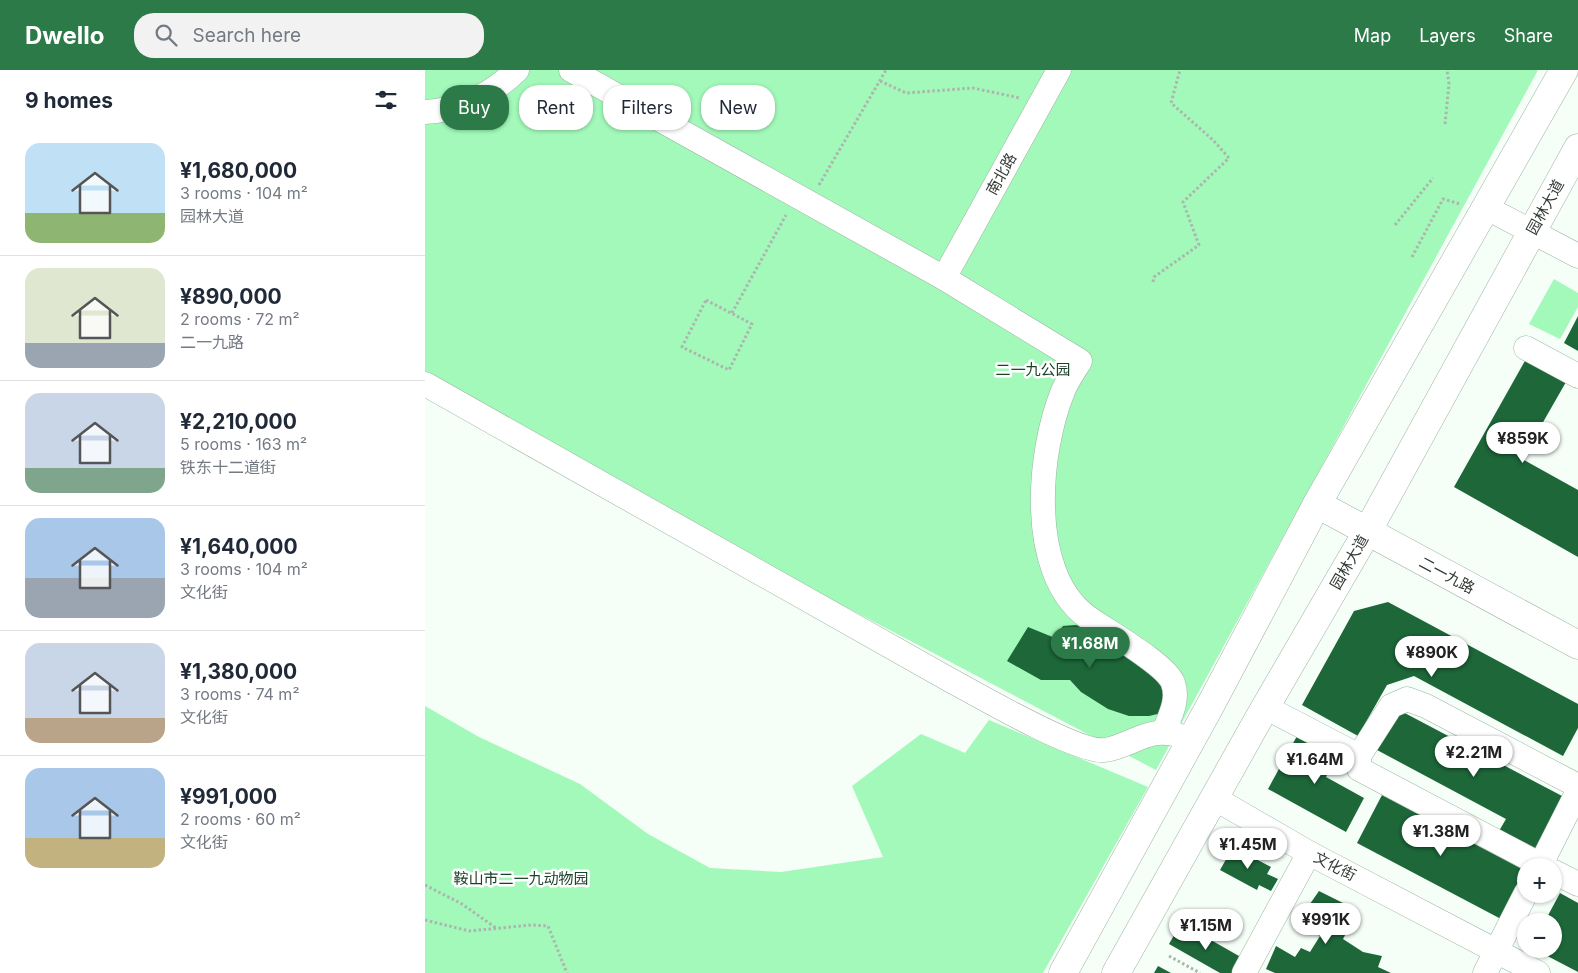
<!DOCTYPE html>
<html lang="en">
<head>
<meta charset="utf-8">
<style>
	:root { --surface:#fff; --page:#f2f2f3; --text:#1f2937; --muted:#747a83; --line:#e0e1e3; --accent:#2d7a49 }
	body { margin:0; font-family:Inter,"Noto Sans SC",sans-serif; background:var(--page); color:var(--text); height:100vh; display:flex; flex-direction:column; font-size:19px; white-space:nowrap }
	* { box-sizing:border-box; margin:0 }
	p { font-size:16px; color:var(--muted) }
	.icon { flex:none; width:28px; height:28px; fill:none; stroke:currentColor; stroke-width:2; stroke-linecap:round; stroke-linejoin:round }
	.map { position:relative; flex:1; overflow:hidden }
	.panel { display:flex; flex-direction:column; background:var(--surface); width:425px }
	.panel>* { flex:none }
	.banner { position:absolute; left:15px; top:15px; width:475px; height:45px; display:flex; gap:10px }
	.buttons { position:absolute; left:1092px; top:788px; display:grid; gap:10px }
	.buttons a { display:grid; place-items:center; width:45px; height:45px; border-radius:50%; background:var(--surface); box-shadow:0 1px 4px #0004; font-size:25px }
	.price { position:absolute; translate:-50% -42px; padding:0 11px; border-radius:18px; background:#fff; color:#222; font-size:16px; line-height:32px; filter:drop-shadow(0 1px 2px #0008) }
	.price::after { content:''; position:absolute; left:50%; top:30px; width:15px; height:11px; margin-left:-8px; background:inherit; clip-path:polygon(0 0,100% 0,50% 100%) }
	.price.on { background:var(--accent); color:#fff }
	ul { padding:0; list-style:none }
	li { display:flex; align-items:center; gap:15px; height:125px; padding:0 25px }
	li+li { border-top:1px solid var(--line) }
	li span { display:grid; place-items:center; flex:none; width:140px; height:100px; border-radius:15px; color:#555 }
	li>.icon { margin-inline-start:auto }
	span .icon { width:60px; height:60px; fill:#fffc; stroke-width:1 }
	li b { font-size:21px }
	h2 { display:flex; justify-content:space-between; align-items:center; height:60px; padding:0 25px; font-size:21px }
	.tag { padding:0 18px; border-radius:20px; background:var(--surface); box-shadow:0 1px 4px #0004; font-size:18px; line-height:45px }
	.tag.on { background:var(--accent); color:#fff }
	header { display:flex; align-items:center; gap:30px; box-sizing:border-box; height:70px; padding:0 25px; background:var(--accent); color:#fff }
	header strong { font-size:24px }
	nav { display:flex; gap:28px; margin-inline-start:auto; font-size:18px }
	.search { width:350px; height:45px; background:var(--page); display:flex; align-items:center; gap:12px; box-sizing:border-box; padding:0 18px; border-radius:20px; color:var(--muted); font-size:19px }
	main { display:flex; flex:1; min-height:0 }
	.map>svg:first-child { display:block }
	.green { fill:#a2f9ba }
	.building { fill:#1d6739 }
	.lines { fill:none; stroke-linecap:round; stroke-linejoin:round }
	.minor-casing { stroke:#9eb3a3; stroke-width:25 }
	.major-casing { stroke:#9eb3a3; stroke-width:29 }
	.path { stroke:#acb5ae; stroke-width:3; stroke-dasharray:2.5 2.5; stroke-linecap:butt }
	.minor { stroke:#fff; stroke-width:24 }
	.major { stroke:#fff; stroke-width:28 }
	.labels { text-anchor:middle; dominant-baseline:central; stroke-width:5; stroke-linejoin:round; paint-order:stroke }
	.street-label { font-size:15px; fill:#333c35; stroke:#fff }
	.park-label { font-size:15px; fill:#1a4127; stroke:#fff }
</style>
</head>
<body>
<header>
<strong>Dwello</strong>
<div class="search"><svg class="icon" aria-label="search" viewBox="0 0 24 24"><circle cx="10" cy="10" r="6"/><path d="M15 15l6 6"/></svg>Search here</div>
<nav><a>Map</a><a>Layers</a><a>Share</a></nav>
</header>
<main>
<section class="panel">
<h2>9 homes<svg class="icon" aria-label="filters" viewBox="0 0 24 24"><path d="M4 7h16M4 17h16"/><circle cx="9" cy="7" r="2"/><circle cx="15" cy="17" r="2"/></svg></h2>
<ul>
<li><span style="background:linear-gradient(#bfe0f5 70%,#8fb573 0)"><svg class="icon" aria-label="home" viewBox="0 0 24 24"><path d="M3 11l9-7 9 7M6 9v11h12V9"/></svg></span><div><b>¥1,680,000</b><p>3 rooms · 104 m²</p><p>园林大道</p></div></li>
<li><span style="background:linear-gradient(#dfe7d0 75%,#9aa5b1 0)"><svg class="icon" aria-label="home" viewBox="0 0 24 24"><path d="M3 11l9-7 9 7M6 9v11h12V9"/></svg></span><div><b>¥890,000</b><p>2 rooms · 72 m²</p><p>二一九路</p></div></li>
<li><span style="background:linear-gradient(#c9d6e8 75%,#7fa58c 0)"><svg class="icon" aria-label="home" viewBox="0 0 24 24"><path d="M3 11l9-7 9 7M6 9v11h12V9"/></svg></span><div><b>¥2,210,000</b><p>5 rooms · 163 m²</p><p>铁东十二道街</p></div></li>
<li><span style="background:linear-gradient(#a9c7e8 60%,#9aa5b1 0)"><svg class="icon" aria-label="home" viewBox="0 0 24 24"><path d="M3 11l9-7 9 7M6 9v11h12V9"/></svg></span><div><b>¥1,640,000</b><p>3 rooms · 104 m²</p><p>文化街</p></div></li>
<li><span style="background:linear-gradient(#c9d6e8 75%,#b9a48a 0)"><svg class="icon" aria-label="home" viewBox="0 0 24 24"><path d="M3 11l9-7 9 7M6 9v11h12V9"/></svg></span><div><b>¥1,380,000</b><p>3 rooms · 74 m²</p><p>文化街</p></div></li>
<li><span style="background:linear-gradient(#a9c7e8 70%,#c2b280 0)"><svg class="icon" aria-label="home" viewBox="0 0 24 24"><path d="M3 11l9-7 9 7M6 9v11h12V9"/></svg></span><div><b>¥991,000</b><p>2 rooms · 60 m²</p><p>文化街</p></div></li>
</ul>
</section>
<div class="map">
<svg width="1153" height="903" viewBox="0 0 1153 903">
	<rect width="100%" height="100%" fill="#f5fef7"/>
	<g class="green">
		<path d="M0,0h1113l-382,700 -731,-384z"/>
		<path d="M1129,209l24,14v14l-18,32 -31,-15z"/>
		<path d="M0,636l54,31 101,47 68,50 62,34 71,4 102,-15 -31,-71 69,-52 44,19 24,-33 159,67 -105,186h-618z"/>
	</g>
	<g class="building">
		<path d="M1153,246v35l-14,-8z"/>
		<path d="M1101,289l40,23 -44,77 56,31v67l-124,-70z"/>
		<path d="M963,532l190,102v24l-15,28 -149,-80 -27,9 -29,51 -56,-31 52,-94z"/>
		<path d="M651,555l20,8 53,39 12,14 4,16 -3,11 -13,3h-20l-21,-7 -27,-17 -11,-12h-29l-34,-19 21,-34 27,11 8,-12z"/>
		<path d="M974,640l165,87 -29,54 -36,-20 7,-12 -129,-69z"/>
		<path d="M872,666l39,22 -10,19 38,21 -18,34 -78,-43z"/>
		<path d="M957,725l144,76 -25,48 -144,-76z"/>
		<path d="M808,777l38,20 -4,7 11,5 -7,12 -12,-6 -2,5 -37,-20z"/>
		<path d="M894,821l24,12 -3,13 12,6 -9,17 20,13 19,4 -4,11 13,6h-116l-9,-4 10,-23 19,11 6,-9 9,4 10,-16 -22,-15z"/>
		<path d="M1135,823l18,10v69l-44,-23h20v-28h-9z"/>
		<path d="M756,853l65,37 -8,13h-18l-51,-29z"/>
		<path d="M733,896l13,7h-17z"/>
	</g>
	<g class="lines">
		<defs>
			<g id="minor">
				<path d="M146,0l373,208 136,83c-6,10 -13,20 -17,30 -25,61 -36,180 23,225 19,14 80,48 87,67 6,17 -3,33 -9,48"/>
				<path d="M0,42c37,-2 66,-17 92,-42"/>
				<path d="M1060,137l93,49"/>
				<path d="M519,208l115,-208"/>
				<path d="M1101,278l52,28"/>
				<path d="M0,314l525,296c28,15 129,74 155,70 27,-4 42,-24 73,-15"/>
				<path d="M840,637l94,49v13l184,97"/>
				<path d="M934,686l32,-50 16,-7 19,7 152,80"/>
				<path d="M789,728l95,55 229,120"/>
				<path d="M1115,796l38,-75"/>
				<path d="M1129,802l24,12"/>
				<path d="M819,903l65,-120"/>
				<path d="M1060,903l41,-80"/>
			</g>
			<g id="major">
				<path d="M892,434l261,141"/>
				<path d="M638,903l147,-267 107,-202 247,-434"/>
				<path d="M691,903l143,-255 108,-186 211,-384"/>
			</g>
		</defs>
		<use href="#minor" class="minor-casing"/>
		<use href="#major" class="major-casing"/>
		<g class="path">
			<path d="M455,11l26,12 67,-5 47,10"/>
			<path d="M1020,54l4,-40 -2,-14"/>
			<path d="M394,115l67,-115"/>
			<path d="M970,155l38,-47"/>
			<path d="M987,187l31,-58 17,5"/>
			<path d="M728,212l1,-5 45,-32 -16,-43 46,-44 -16,-18 -42,-37 9,-33"/>
			<path d="M281,230l46,24 -23,46 -47,-23z"/>
			<path d="M307,243l54,-98"/>
			<path d="M0,815l37,19 34,24"/>
			<path d="M0,850l44,11 63,-6 16,1 19,47"/>
			<path d="M744,886l31,17"/>
		</g>
		<use href="#minor" class="minor"/>
		<use href="#major" class="major"/>
	</g>
	<g class="labels">
		<g class="street-label">
			<text transform="translate(576 104) rotate(-61)">南北路</text>
			<text transform="translate(1120 137) rotate(-61)">园林大道</text>
			<text transform="translate(924 492) rotate(-60)">园林大道</text>
			<text transform="translate(1022 505) rotate(28)">二一九路</text>
			<text transform="translate(910 796) rotate(27)">文化街</text>
		</g>
		<g class="park-label">
			<text x="608" y="299">二一九公园</text>
			<text x="96" y="808">鞍山市二一九动物园</text>
		</g>
	</g>
</svg>
<div class="buttons">
<a>+</a>
<a>−</a>
</div>
<b class="price" style="left:1098px;top:394px">¥859K</b>
<b class="price on" style="left:665px;top:599px">¥1.68M</b>
<b class="price" style="left:1007px;top:608px">¥890K</b>
<b class="price" style="left:1049px;top:708px">¥2.21M</b>
<b class="price" style="left:890px;top:715px">¥1.64M</b>
<b class="price" style="left:1016px;top:787px">¥1.38M</b>
<b class="price" style="left:823px;top:800px">¥1.45M</b>
<b class="price" style="left:901px;top:875px">¥991K</b>
<b class="price" style="left:781px;top:881px">¥1.15M</b>
<div class="banner">
<a class="tag on">Buy</a>
<a class="tag">Rent</a>
<a class="tag">Filters</a>
<a class="tag">New</a>
</div>
</div>
</main>
</body>
</html>
